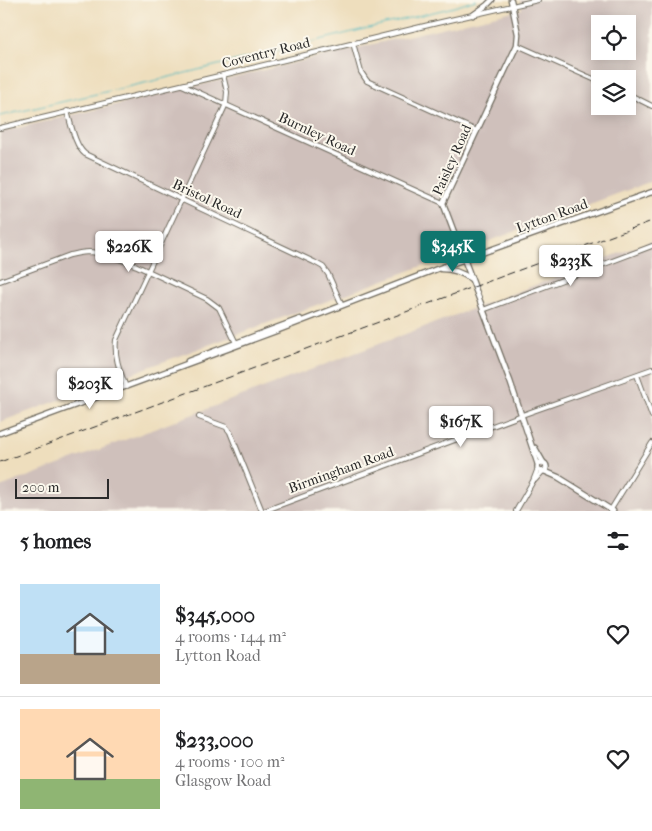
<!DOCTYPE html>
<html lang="en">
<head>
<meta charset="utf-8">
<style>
	:root { --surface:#fff; --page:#f6f6f6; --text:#202124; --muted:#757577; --line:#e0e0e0; --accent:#0f766e }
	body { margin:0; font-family:"IM FELL French Canon",serif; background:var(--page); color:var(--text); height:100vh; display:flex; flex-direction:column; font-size:19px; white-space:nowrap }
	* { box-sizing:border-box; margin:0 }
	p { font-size:16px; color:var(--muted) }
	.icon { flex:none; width:28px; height:28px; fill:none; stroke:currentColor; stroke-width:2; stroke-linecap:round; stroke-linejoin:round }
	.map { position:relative; height:511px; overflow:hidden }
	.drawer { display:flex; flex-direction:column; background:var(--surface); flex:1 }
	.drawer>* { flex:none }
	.tools { position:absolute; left:591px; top:15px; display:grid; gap:10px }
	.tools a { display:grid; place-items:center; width:45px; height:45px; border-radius:0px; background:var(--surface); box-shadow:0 2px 12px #0003; font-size:25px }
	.scale { position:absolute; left:15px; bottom:12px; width:94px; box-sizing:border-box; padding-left:5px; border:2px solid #2b2b2b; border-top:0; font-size:14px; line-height:18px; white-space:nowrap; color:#2b2b2b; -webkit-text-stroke:4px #fbf7ec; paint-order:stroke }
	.price { position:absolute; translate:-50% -42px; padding:0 11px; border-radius:5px; background:#fff; color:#222; font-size:16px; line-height:32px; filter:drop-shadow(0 1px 2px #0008) }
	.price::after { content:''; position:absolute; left:50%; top:30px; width:15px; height:11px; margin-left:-8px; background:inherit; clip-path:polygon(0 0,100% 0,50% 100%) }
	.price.current { background:var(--accent); color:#fff }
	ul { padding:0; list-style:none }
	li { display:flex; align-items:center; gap:15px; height:125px; padding:0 20px }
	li+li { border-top:1px solid var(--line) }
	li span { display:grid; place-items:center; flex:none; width:140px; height:100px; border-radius:0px; color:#555 }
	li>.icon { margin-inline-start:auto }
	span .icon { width:60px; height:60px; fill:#fffc; stroke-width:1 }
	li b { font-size:21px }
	h2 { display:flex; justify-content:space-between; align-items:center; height:60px; padding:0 20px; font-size:21px }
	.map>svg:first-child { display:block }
	.industrial { fill:#cfc0bb; fill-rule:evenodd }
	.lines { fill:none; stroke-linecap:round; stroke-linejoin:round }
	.stream { stroke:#46b6bd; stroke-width:1 }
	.minor-casing { stroke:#6f6a5e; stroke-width:6 }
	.major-casing { stroke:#6f6a5e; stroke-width:7 }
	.minor { stroke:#fff; stroke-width:4 }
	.major { stroke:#fff; stroke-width:4.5 }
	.rail { stroke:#2b2b2b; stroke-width:1; stroke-dasharray:8 4; stroke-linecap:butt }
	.labels { text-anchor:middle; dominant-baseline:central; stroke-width:4; stroke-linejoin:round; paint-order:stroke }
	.street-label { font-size:14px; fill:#2b2b2b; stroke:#fbf7ec }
</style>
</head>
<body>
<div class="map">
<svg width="652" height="511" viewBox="0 0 652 511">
	<rect width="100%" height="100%" fill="#fbf7ec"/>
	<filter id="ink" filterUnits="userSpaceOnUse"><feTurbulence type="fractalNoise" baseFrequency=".02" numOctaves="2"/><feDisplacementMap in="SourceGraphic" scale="10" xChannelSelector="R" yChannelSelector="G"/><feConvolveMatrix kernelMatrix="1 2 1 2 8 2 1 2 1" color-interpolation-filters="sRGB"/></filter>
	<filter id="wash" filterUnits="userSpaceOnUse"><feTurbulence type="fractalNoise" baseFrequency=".0096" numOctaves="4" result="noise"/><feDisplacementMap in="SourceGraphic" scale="20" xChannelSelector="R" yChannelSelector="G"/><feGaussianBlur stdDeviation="1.12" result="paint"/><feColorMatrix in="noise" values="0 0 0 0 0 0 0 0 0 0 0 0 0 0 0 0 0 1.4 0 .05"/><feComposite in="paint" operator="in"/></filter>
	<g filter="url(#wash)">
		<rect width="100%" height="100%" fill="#eedebd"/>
		<g class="industrial">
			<path d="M520,0h132v181l-652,241v-290l522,-123zM600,24h28v27h-28zM600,79h28v27h-28z"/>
			<path d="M652,241v270h-652v-24z"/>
		</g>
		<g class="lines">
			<path class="stream" d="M0,116l153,-35 301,-74 22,-7"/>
		</g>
	</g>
	<g filter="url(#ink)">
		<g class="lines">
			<defs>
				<g id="minor">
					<path d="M353,43l8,29 6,9 110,50"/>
					<path d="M517,45l83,37"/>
					<path d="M182,85l261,118"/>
					<path d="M628,94l24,12"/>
					<path d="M67,111c4,13 8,35 18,43l229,108 9,5 5,7 14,31"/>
					<path d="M0,128l223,-53 214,-52 101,-23"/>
					<path d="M0,281l70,-26c6,-1 12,-3 19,-3 16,1 33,8 48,14 24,11 47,22 70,33l12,9 18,37"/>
					<path d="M483,310l169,-64"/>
					<path d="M637,375l15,41"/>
					<path d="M126,387c-6,-16 -12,-30 -10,-47l110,-236 1,-12 -4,-17"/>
					<path d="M199,417l27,10 4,5 32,79"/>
					<path d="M535,480l8,-9"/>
					<path d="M264,511l258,-96 130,-46"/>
					<path d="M516,511l17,-30 5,-13"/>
					<path d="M610,511l42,-68"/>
				</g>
				<g id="major">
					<path d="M511,0l7,34 -1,11 -74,158 67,178 28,84"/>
					<path d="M473,15l14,-10 5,-5"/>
					<path d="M441,269c12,0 20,3 30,10"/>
					<path d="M188,361l112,-42"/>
					<path d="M0,433l276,-102 161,-62 215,-77"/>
					<path d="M535,448l8,14"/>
					<circle cx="542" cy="467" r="4.5"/>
					<path d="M544,471l14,6 55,34"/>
				</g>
			</defs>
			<use href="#minor" class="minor-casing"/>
			<use href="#major" class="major-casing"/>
			<use href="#minor" class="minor"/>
			<use href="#major" class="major"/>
			<path class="rail" d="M0,462l652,-241"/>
		</g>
	</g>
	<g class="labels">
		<g class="street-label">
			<text transform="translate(266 53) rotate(-14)">Coventry Road</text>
			<text transform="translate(317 134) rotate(25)">Burnley Road</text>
			<text transform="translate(452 160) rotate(-66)">Paisley Road</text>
			<text transform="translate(207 199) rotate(25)">Bristol Road</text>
			<text transform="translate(552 216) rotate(-20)">Lytton Road</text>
			<text transform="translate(341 470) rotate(-20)">Birmingham Road</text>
		</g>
	</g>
</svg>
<div class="tools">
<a><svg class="icon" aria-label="locate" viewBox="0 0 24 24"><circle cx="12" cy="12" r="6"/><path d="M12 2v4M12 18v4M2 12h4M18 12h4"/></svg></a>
<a><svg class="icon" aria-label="layers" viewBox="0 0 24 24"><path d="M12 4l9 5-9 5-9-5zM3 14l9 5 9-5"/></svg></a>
</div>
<div class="scale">200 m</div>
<b class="price" style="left:129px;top:273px">$226K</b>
<b class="price current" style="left:453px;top:273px">$345K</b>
<b class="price" style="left:571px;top:287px">$233K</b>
<b class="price" style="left:90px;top:410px">$203K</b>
<b class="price" style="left:461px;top:448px">$167K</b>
</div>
<section class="drawer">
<h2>5 homes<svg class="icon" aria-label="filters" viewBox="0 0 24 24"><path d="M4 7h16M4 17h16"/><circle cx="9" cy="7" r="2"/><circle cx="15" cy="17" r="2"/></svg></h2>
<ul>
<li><span style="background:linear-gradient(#bfe0f5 70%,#b9a48a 0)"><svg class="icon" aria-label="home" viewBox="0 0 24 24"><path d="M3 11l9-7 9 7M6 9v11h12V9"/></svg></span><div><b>$345,000</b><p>4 rooms · 144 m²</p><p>Lytton Road</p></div><svg class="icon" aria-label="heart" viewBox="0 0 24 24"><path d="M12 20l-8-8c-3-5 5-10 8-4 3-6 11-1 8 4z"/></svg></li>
<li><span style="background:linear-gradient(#ffd9b3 70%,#8fb573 0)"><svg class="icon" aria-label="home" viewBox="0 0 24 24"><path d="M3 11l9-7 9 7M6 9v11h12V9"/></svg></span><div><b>$233,000</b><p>4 rooms · 100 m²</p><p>Glasgow Road</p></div><svg class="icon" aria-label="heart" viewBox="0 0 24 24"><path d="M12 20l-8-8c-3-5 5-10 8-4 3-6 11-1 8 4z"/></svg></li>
</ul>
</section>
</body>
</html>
